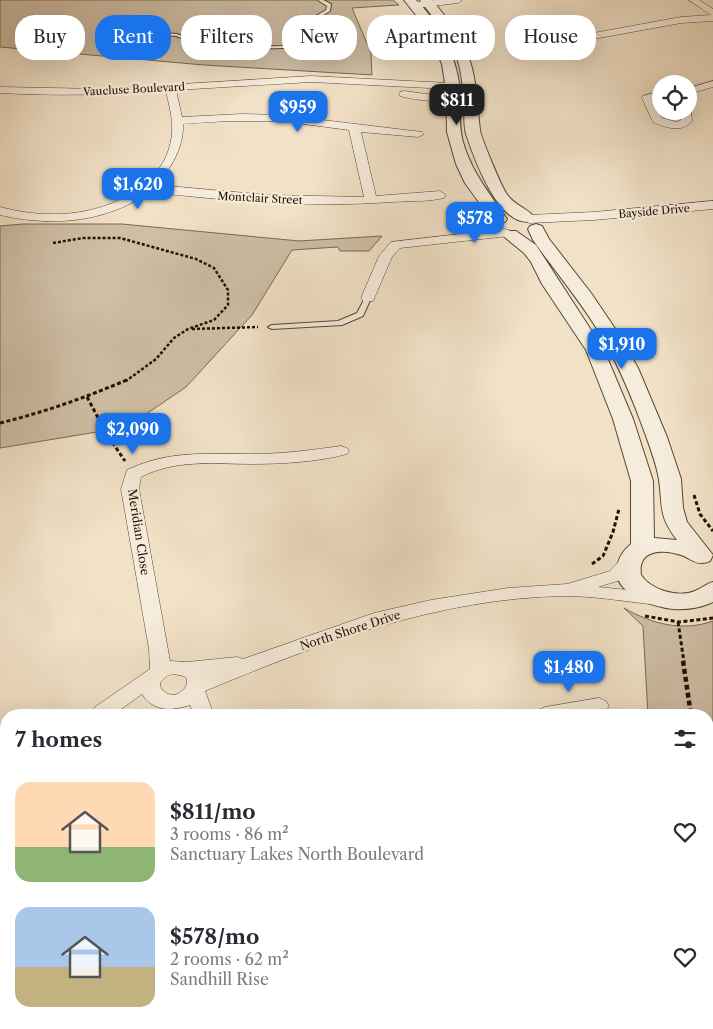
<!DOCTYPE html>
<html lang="en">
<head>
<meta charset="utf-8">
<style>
	:root { --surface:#fff; --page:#f2f2f3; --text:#2b2b33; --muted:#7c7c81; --accent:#1a73e8 }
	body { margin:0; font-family:"Libre Caslon Text",serif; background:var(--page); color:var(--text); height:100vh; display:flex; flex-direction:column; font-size:19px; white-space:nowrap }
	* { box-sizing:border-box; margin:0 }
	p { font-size:16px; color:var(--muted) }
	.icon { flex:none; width:28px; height:28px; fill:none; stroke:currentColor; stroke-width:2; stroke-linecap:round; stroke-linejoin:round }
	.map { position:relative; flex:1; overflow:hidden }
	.side { position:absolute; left:0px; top:709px; width:714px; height:321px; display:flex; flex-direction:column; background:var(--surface); border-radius:20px 20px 0 0; box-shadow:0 5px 20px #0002 }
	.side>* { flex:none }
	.guide { position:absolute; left:15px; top:15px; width:684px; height:45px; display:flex; gap:10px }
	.tools { position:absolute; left:652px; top:75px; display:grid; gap:10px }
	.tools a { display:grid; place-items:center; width:45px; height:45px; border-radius:50%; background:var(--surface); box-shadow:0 5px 20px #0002; font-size:25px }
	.price { position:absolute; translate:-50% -42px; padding:0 11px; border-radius:10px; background:var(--accent); color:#fff; font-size:16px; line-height:32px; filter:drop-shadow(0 1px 2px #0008) }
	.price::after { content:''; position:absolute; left:50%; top:30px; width:15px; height:11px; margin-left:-8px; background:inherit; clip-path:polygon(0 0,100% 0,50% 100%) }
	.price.current { background:#222; color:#fff }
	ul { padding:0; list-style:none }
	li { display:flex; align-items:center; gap:15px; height:125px; padding:0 15px }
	li span { display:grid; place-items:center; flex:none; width:140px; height:100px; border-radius:15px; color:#555 }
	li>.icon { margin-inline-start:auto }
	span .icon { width:60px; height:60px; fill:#fffc; stroke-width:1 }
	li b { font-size:21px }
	h2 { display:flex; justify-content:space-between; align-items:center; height:60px; padding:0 15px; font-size:21px }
	.tag { padding:0 18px; border-radius:20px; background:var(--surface); box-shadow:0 5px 20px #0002; font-size:18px; line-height:45px }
	.tag.current { background:var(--accent); color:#fff }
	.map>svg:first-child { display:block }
	.green { fill:#cebea5; stroke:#796852 }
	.water { fill:#ab9b83; stroke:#75644f }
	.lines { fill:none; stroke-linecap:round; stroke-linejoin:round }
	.service-casing { stroke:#574632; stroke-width:2 }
	.minor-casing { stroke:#574632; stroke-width:1 }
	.tertiary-casing { stroke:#574632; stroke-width:2 }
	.path-far2 { stroke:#241200; stroke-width:2.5; stroke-dasharray:3 2; stroke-linecap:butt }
	.path-far1 { stroke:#241200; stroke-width:3; stroke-dasharray:4 2.5; stroke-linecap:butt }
	.path { stroke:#241200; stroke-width:4.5; stroke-dasharray:5 3; stroke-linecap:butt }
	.service { fill:#f6ecdb; fill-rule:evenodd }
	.minor { fill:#f6ecdb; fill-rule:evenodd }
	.tertiary { fill:#f6ecdb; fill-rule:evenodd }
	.labels { text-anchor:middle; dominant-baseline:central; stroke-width:4.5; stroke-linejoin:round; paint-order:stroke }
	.far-street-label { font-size:11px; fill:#241200; stroke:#f6ecdb }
	.street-label { font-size:12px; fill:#241200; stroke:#f6ecdb }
</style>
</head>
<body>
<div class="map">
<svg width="713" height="1029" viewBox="0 0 713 1029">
	<rect width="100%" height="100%" fill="#f1e1c7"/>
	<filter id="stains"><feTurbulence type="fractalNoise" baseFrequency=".004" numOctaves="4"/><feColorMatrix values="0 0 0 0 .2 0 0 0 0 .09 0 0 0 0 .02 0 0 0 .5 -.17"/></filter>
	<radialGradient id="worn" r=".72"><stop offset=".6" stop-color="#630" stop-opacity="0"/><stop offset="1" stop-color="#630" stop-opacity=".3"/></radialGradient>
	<g class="green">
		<path d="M0,0h393l6,5 -47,3 19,45 1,22 -168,-10 -204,-18z"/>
		<path d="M23,224h99l177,17 83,-5 -13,15h-29l-2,-4 -46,3 -40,65 -66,72 -59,40 -127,21v-222z"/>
		<path d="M624,608c28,16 58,24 89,13v268h-5v-174h-60l-5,-89z"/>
		<path d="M6,760v160l-5,1z"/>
	</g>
	<path class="water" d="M6,920v104h205l5,5h-216v-108z"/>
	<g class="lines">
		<defs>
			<g id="service">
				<path d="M318,0h5l8,4 -1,7 -33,20 -4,13 -8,4 -73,2 -36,-14 -37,-3 -2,-1 2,-1 38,3 36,14 71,-2 5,-3 4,-14 33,-19 1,-4z"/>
				<path d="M368,296l3,2 -8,18 -21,9 -70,4 -4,-2 4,-2 66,-4 19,-8 8,-15z"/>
			</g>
			<g id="minor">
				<path d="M435,0h27l-4,3 -43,5 -5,-3 5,-3z"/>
				<path d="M689,0h10l14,9v12l-32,2 -93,17 -5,-3 5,-3 93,-17 30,-2z"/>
				<path d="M311,76l158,8 5,3 -5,3 -158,-8 -135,8 6,27 60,-3 39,1 141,17 2,2 -6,3 -57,-5 15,64 64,-5 6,4 -2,3c-17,4 -36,3 -53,4 -81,6 -161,-1 -241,-10 -45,31 -98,35 -150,23v-8c16,4 32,7 49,7 50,2 118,-23 123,-81 1,-14 -3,-28 -6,-42 -56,4 -111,5 -166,2v-6l100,2zM229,121h52l68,9 15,67 -96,-2 -111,-10c14,-18 27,-37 26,-61z"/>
				<path d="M713,81v6l-24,7v-6z"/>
				<path d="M404,91l30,4 29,-1 5,3c-10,9 -54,3 -68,-1l-1,-2 1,-2z"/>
				<path d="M661,91v6l-8,3 9,18 15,4 4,-2v-9h8v-3l2,3 1,10c-10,12 -26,7 -39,1l-11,-24 1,-2z"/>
				<path d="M713,201v8l-119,11 -65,3 -6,-4 6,-4 65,-3z"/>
				<path d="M504,229l5,1 1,3 -1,3 -109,12 -8,9 -19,44h-10l-2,-3 18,-42 12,-14z"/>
				<path d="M341,446l6,2 2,3 -2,3c-30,8 -65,10 -96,10 -38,0 -75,-5 -110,13l-2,12 31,172 17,1 50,-5 6,2 131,-46 57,-13 77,-12 59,-4 43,-13 14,-15 6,-2 6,2 3,4 -15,19 -26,8 61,6 7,2 2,4 -2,4 -7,2c-31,-3 -63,-9 -94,-9 -127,2 -245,47 -360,95l9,24h-20l-4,-10c-18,6 -37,7 -48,-11l-29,21h-20l-1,-3 3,-5 55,-38 -1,-20 -28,-160 6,-19c41,-20 81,-16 125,-16 30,0 60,-4 89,-8zM173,674l11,2 3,3c1,8 -5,14 -13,16l-6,-1 -7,-5 -1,-6 7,-7z"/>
				<path d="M599,698l7,3 3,5 -3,5 -16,4h-55l3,-5 7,-3z"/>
				<path d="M6,743v16l-6,2v-16z"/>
				<path d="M256,1024h29l-2,5h-29z"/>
			</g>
			<g id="tertiary">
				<path d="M404,0h12c24,24 40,55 44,89 1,18 -2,36 3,53 9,31 27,52 44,77l-2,3h-12l-28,-39 -9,-19 -9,-32 -1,-43 -4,-25 -15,-35z"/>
				<path d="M420,0h12c14,17 30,36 37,58 8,23 8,48 11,72 1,8 21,55 26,63 7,12 22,15 29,25l-2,3c-34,9 -59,-63 -67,-87 -3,-11 -1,-24 -2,-35 -1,-13 -3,-29 -7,-41 -7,-22 -24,-40 -37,-58z"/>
				<path d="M536,224l6,2 7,13 42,54 25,37 22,38 29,69 14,42 2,29 4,14 26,33 -3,6c-2,1 -5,2 -8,2 -6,1 -12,-4 -18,-7 -19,-7 -47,-8 -43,19 10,15 37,23 54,16 7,-3 11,-7 18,-9v20l-2,1c-12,5 -25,7 -38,6 -21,-2 -65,-17 -55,-46 2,-8 7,-14 13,-19v-63l-18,-62 -27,-69 -44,-66 -11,-22 -7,-9 -22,-18 2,-4h12l20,14 68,105 29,69 20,62 1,57 23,2c-19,-25 -14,-32 -18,-60 -2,-14 -8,-30 -13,-44 -13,-36 -28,-74 -49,-107 -19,-31 -43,-59 -64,-89l-5,-11 2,-3z"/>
			</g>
		</defs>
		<use href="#service" class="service-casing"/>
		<use href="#minor" class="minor-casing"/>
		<use href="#tertiary" class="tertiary-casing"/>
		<g class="path-far2">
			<path d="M53,243l30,-5h37l76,21 18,9 14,22v15l-14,15 -26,9 -14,9 -18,21 -30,22"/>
			<path d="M192,329l66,-2"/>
		</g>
		<g class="path-far1">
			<path d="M87,397l21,39 17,25"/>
			<path d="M0,423c45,-11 87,-26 129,-44"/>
			<path d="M694,495l6,19 13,17"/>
			<path d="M592,564l11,-8 10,-24 6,-23"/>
			<path d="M645,616l34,6 34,-4"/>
			<path d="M678,622l6,40"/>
		</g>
		<g class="path">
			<path d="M683,661l8,54"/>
			<path d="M708,834l1,10"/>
		</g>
		<use href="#service" class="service"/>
		<use href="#minor" class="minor"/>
		<use href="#tertiary" class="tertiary"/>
	</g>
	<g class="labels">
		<g class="far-street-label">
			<text transform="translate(134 89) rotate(-3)">Vaucluse Boulevard</text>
			<text transform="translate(260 198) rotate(3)">Montclair Street</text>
			<text transform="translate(654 211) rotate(-5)">Bayside Drive</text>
		</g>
		<g class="street-label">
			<text transform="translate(139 532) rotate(81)">Meridian Close</text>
			<text transform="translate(350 630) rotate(-18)">North Shore Drive</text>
		</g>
	</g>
	<rect width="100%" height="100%" filter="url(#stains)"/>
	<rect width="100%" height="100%" fill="url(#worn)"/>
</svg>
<div class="tools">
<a><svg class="icon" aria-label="locate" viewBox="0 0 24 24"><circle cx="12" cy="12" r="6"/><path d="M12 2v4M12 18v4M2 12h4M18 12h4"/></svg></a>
</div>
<b class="price current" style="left:457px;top:126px">$811</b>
<b class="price" style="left:298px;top:133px">$959</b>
<b class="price" style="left:138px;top:210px">$1,620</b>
<b class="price" style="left:475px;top:244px">$578</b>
<b class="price" style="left:622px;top:370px">$1,910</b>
<b class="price" style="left:133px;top:455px">$2,090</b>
<b class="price" style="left:569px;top:693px">$1,480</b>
<div class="guide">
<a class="tag">Buy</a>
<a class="tag current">Rent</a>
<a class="tag">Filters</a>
<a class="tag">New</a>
<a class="tag">Apartment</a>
<a class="tag">House</a>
</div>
<section class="side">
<h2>7 homes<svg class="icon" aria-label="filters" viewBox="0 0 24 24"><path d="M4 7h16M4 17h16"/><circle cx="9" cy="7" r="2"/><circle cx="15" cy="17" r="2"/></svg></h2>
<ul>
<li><span style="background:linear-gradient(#ffd9b3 65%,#8fb573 0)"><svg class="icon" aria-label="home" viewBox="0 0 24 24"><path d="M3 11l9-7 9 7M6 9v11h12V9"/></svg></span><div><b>$811/mo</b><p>3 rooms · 86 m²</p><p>Sanctuary Lakes North Boulevard</p></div><svg class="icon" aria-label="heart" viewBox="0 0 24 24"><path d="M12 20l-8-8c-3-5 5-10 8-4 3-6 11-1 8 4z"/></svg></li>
<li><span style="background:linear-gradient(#a9c7e8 60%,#c2b280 0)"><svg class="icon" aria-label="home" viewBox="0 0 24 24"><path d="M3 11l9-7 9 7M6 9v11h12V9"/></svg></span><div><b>$578/mo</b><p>2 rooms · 62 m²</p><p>Sandhill Rise</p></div><svg class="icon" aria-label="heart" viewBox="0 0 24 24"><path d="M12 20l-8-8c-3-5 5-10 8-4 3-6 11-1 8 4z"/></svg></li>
</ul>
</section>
</div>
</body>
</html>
